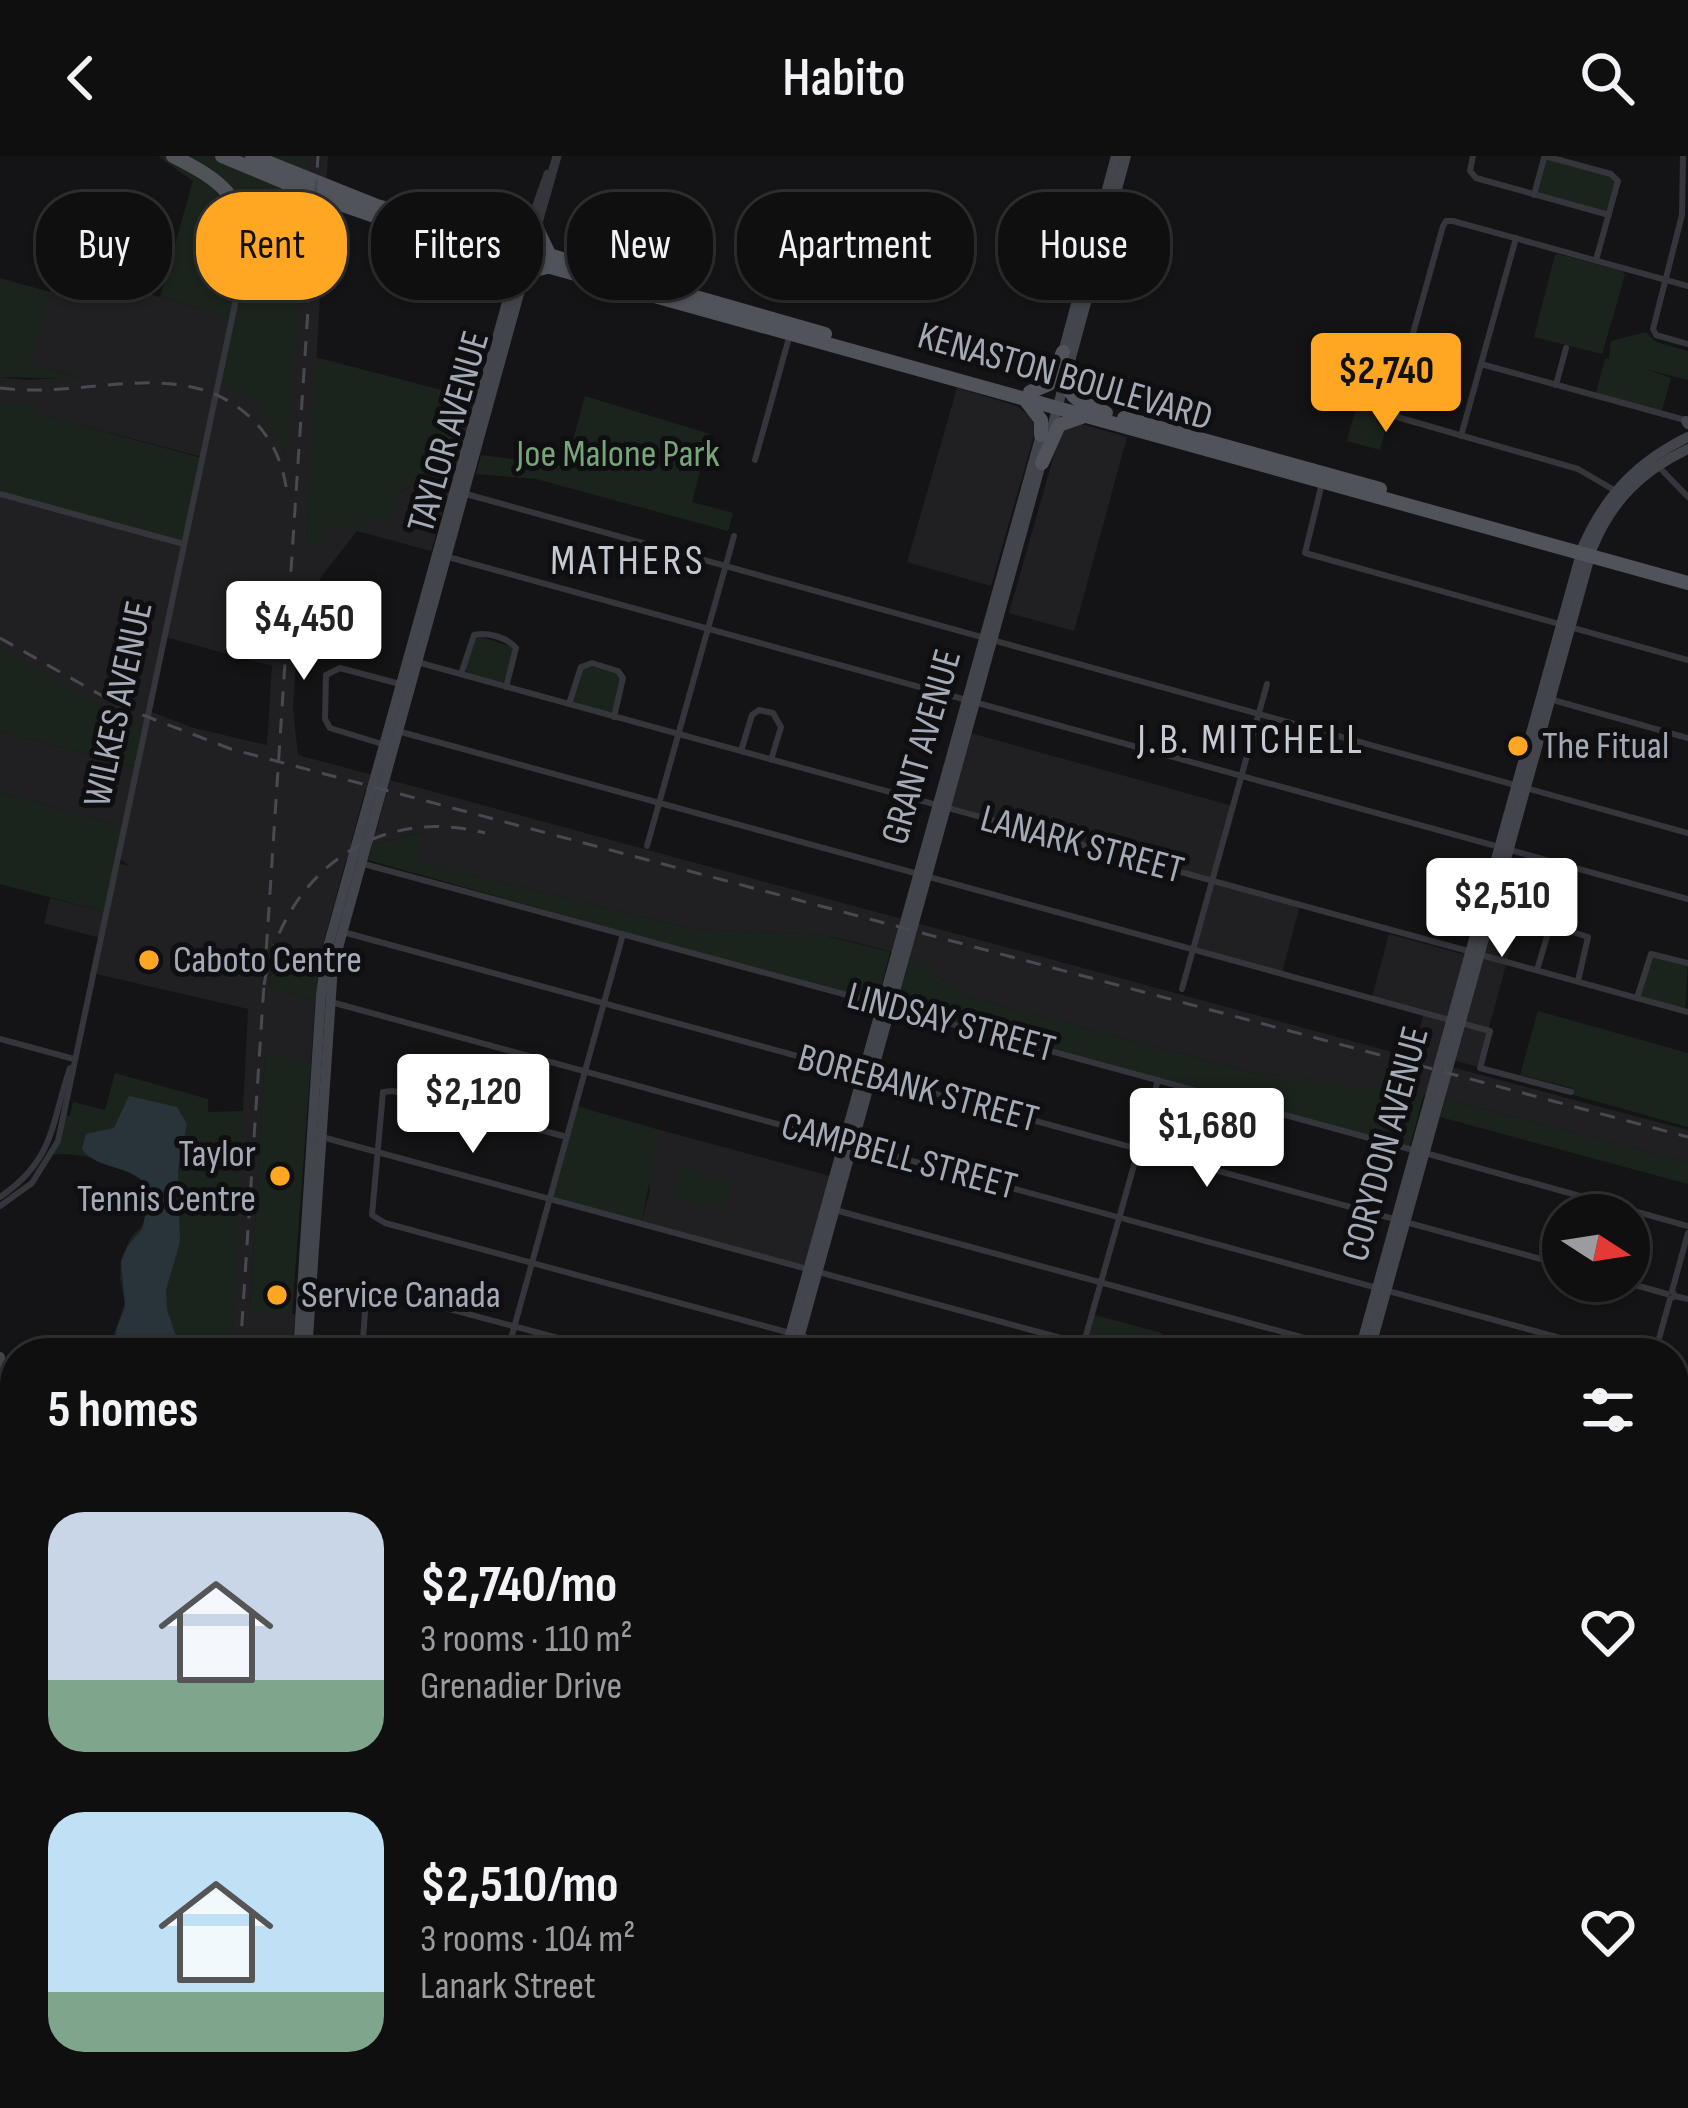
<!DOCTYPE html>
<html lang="en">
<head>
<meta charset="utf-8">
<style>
	:root { --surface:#0f0f10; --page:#181819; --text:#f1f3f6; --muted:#9b9c9f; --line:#2f2f30; --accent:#ffa722 }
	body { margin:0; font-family:"Sofia Sans Condensed",sans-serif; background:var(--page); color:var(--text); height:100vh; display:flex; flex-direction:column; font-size:45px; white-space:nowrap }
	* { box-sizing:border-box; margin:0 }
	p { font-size:39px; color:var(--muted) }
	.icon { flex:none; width:66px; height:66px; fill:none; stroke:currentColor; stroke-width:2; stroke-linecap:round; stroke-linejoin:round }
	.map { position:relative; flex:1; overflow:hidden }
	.panel { position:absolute; left:0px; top:1182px; width:1689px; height:771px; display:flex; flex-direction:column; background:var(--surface); border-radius:48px 48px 0 0; box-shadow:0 3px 9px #0004,0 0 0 3px var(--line) }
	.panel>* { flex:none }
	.hud { position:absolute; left:36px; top:36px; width:1617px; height:108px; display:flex; gap:24px }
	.needle { width:78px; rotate:102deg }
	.tools { position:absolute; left:1542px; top:1038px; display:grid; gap:24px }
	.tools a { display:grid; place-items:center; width:108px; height:108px; border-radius:50%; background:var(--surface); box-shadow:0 3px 9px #0004,0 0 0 3px var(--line); font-size:60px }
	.price { position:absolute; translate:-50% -102px; padding:0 27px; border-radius:12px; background:#fff; color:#222; font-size:39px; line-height:78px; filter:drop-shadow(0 3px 6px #0008) }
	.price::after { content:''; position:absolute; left:50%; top:72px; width:36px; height:27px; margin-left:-18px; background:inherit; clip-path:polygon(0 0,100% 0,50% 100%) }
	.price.active { background:var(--accent); color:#111 }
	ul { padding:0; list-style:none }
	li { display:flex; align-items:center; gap:36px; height:300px; padding:0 48px }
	li span { display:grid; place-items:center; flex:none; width:336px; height:240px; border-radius:36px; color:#555 }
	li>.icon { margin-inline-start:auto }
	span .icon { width:144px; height:144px; fill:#fffc; stroke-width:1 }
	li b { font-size:51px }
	h2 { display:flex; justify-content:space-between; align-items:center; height:144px; padding:0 48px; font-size:51px }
	.pill { padding:0 42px; border-radius:48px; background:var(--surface); box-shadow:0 3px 9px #0004,0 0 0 3px var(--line); font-size:42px; line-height:108px }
	.pill.active { background:var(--accent); color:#111 }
	header { display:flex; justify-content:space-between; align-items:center; height:156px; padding:0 48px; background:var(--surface); font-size:54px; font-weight:600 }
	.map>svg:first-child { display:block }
	.built { fill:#202023; fill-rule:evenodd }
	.green { fill:#1b241c }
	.water { fill:#29343a }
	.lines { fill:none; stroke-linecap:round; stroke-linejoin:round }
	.minor { stroke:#34363b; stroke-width:6 }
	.tertiary { stroke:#34363b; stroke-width:9 }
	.secondary { stroke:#42454b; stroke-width:10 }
	.primary { stroke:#50535a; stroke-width:14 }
	.rail { stroke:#474a50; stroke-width:3; stroke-dasharray:15 12; stroke-linecap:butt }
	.poi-dot { fill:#ffa722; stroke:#0f0f11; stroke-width:4.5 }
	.labels { text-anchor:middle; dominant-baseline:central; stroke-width:10; stroke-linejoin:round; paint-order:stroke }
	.street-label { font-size:39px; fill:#a4abb7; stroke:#0f0f11 }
	.park-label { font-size:39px; fill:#7aa47a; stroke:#0f0f11 }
	.poi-label { font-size:39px; fill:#a4abb7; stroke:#0f0f11; text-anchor:start }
	.neighbourhood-label { font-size:42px; letter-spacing:3px; fill:#c6cad3; stroke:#0f0f11 }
</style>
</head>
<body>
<header><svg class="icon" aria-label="back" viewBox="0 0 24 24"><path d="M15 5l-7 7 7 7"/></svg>Habito<svg class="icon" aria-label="search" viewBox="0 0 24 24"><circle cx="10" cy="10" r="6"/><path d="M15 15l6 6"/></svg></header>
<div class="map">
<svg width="1688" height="1952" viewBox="0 0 1688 1952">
	<rect width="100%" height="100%" fill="#141416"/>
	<g class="built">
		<path d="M308,0h20l-22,387 24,-17 27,4 41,-37 12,-6 36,11 -9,34 -6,1 5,2 -5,16 -74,-20 -36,46 -23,51 -5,80 5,47 75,20 -5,15h-3l-14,53 25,-11 14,-52 1021,277 14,-47 -53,-13 17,-63 77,21 -38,140 -178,-23 -286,-76 -54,-39 -59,-16 -27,-6 -132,-6 -277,-68 6,-29 -49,13 -26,15 -28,103 -43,-12 -3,9 -3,27 46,14 -4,61 -46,-7 -15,255 45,4 -3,39h-61l17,-344 -156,-36 8,-35 -56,-15 6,-25 55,14 15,-48 10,2 -13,-9 7,-30 -124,-35v-61l136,36 8,-36 -144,-83v-154l202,-37 -167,-44 1,-6 -36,-6v-24l25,3 52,-3 -48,-13 27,-94 104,27 72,21 6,70 12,9 24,31 11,26zM165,481l107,29 -5,79 -73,-17 -45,-17z"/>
		<path d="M957,232l60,18 17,14 -1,19 -42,147 -84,-24z"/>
		<path d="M1078,267l49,14 -53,194 -65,-18 51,-179 3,-7z"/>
		<path d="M967,576l266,74 -21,75 88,24 -18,68 -89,-24 19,-67 -266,-74z"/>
		<path d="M1502,725l25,7 -38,139 3,2 -10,39 -29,-8z"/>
		<path d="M1451,911l237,63v32l-243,-63z"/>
		<path d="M660,974l174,47 -26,92 -167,-46 9,-33 -3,-14z"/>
	</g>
	<g class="green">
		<path d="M158,0h150l-21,301c-16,-34 -31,-64 -69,-74l14,-65 -72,-21 33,-116z"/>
		<path d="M1545,0l66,18 7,7 -9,34 -75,-20z"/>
		<path d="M1558,98l64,17 3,4 -23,79 -68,-17 21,-82z"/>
		<path d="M0,122l50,14 -20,72 53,15 -83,-2z"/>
		<path d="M1646,176l10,10 32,9v29l-44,-11 27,9 -10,36 -66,-18 10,-37h4l2,-18z"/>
		<path d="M315,201l165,43 -28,99 -43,-12 -11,6 -8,29 -19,-5 -14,14 -27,-5 -13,18h-11z"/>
		<path d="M585,240l125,38 -18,68 41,11 -5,18 -192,-52 -60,-5 5,-19 85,11z"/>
		<path d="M1359,241l26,8 3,14 -8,31 -33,-9z"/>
		<path d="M0,245l36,5v7l166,45 -18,86 -184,-50z"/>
		<path d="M479,480l33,11 2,6 -11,30 -35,-9 -3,-5 8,-28z"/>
		<path d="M0,492l144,82 -8,37 -136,-36z"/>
		<path d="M584,508l37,9 -7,44 -45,-13z"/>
		<path d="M0,636l124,35 -19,85 -105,-28z"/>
		<path d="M422,676l-6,29 276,68 132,6 66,17 -13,51 -509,-143 4,-15z"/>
		<path d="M327,777l-12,68 -46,-14 5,-36 43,12z"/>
		<path d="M1651,798l37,9 -3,48 -48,-13z"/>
		<path d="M910,801l54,39 286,76 174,22 -15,55 -513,-141z"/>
		<path d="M1538,855l150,42v74l-115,-32 -1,-7 -52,-13z"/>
		<path d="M265,898l46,8 -19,252 -42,-3z"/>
		<path d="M115,917l93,26v13l36,-1 -13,242h-114l-3,-19 11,-31 -5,-24 1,-20 10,-22 12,-12 7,-35c-13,-25 -75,-40 -98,-35l12,-40 6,1 3,-14 32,8z"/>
		<path d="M1445,943l243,63v22l-248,-67z"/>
		<path d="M576,950l84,24c-9,32 -11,61 -19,93l-92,-25z"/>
		<path d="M681,1011l51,14 -8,30 -51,-14z"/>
		<path d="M1091,1158l71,19 -5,20h-76z"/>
		<path d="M15,1843v95h83l-1,14h-75l-2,-3 -20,3v-108z"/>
		<path d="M288,1938h219l4,14h-222z"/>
	</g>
	<path class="water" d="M129,940l48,11 10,17 -9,46 2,72 -14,48 1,20 9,26 -5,17 -56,-3 1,-19 9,-25 -4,-44 6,-15 15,-18 9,-36c-14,-31 -52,-20 -69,-44l4,-15 28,-6z"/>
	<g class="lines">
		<g class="minor">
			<path d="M1473,0l-3,15 6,7 133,37"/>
			<path d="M1545,0l66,18 7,7 -22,79"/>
			<path d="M1683,0l-1,59 -29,114 3,6 32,9"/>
			<path d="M1534,39l10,-37"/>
			<path d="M1481,208l204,56"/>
			<path d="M1556,229l10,-37"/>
			<path d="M1461,280l55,-198"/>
			<path d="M755,304l35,-126"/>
			<path d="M1657,309l31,32"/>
			<path d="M1322,327l-17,70 383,107"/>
			<path d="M1614,334l-36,-21 -181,-52 -4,-12 50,-179 3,-5h7l235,65"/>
			<path d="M0,338l184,50"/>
			<path d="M466,338l1222,339"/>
			<path d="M448,401l1240,342"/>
			<path d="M417,506l1051,289"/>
			<path d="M461,518l13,-39c13,-3 33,2 42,13l-10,39"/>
			<path d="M1553,544l135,38"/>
			<path d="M569,548l12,-37 11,-4 26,8 5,7 -9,39"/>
			<path d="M401,576l1089,299 -10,37 91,24"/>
			<path d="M382,588l-52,-16 -5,-9 1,-44 14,-7 60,16"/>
			<path d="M741,595l11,-36 7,-5 14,3 8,14 -10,33"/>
			<path d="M647,690l87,-310"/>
			<path d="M360,707l520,141"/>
			<path d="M343,776l1220,333"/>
			<path d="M1481,799l207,57"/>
			<path d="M1537,814l11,-37 10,-6 30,10 -10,44"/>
			<path d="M1182,833l85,-305"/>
			<path d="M1637,842l14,-44 37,9"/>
			<path d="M331,846l1284,351"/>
			<path d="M893,852l520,142"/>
			<path d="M0,883l74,20"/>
			<path d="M322,981l761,207"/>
			<path d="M567,981l-174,-46 -10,1 -11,123 13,8 479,130"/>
			<path d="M1425,997l263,73"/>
			<path d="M0,1041c55,-37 51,-74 70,-129"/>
			<path d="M0,1050l32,-23 26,-42 188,-889 11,-7 8,1 5,8 -1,8 -31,30"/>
			<path d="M835,1054l525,143"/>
			<path d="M1621,1125l46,13"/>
			<path d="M1675,1140l13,3"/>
			<path d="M362,1197l4,-55 12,-8 236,63"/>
			<path d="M507,1197l116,-419"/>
			<path d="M1081,1197l77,-273"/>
			<path d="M1655,1197l15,-54 5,-3 -3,-5 16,-58"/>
			<path d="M1674,1213l14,4"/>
			<path d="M1674,1283l14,4"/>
			<path d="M1674,1350l14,4"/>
			<path d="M1674,1418l14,4"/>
			<path d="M1674,1487l14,4"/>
			<path d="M1674,1559l14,3"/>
			<path d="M1674,1633l14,3"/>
			<path d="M1674,1706l14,4"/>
			<path d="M1674,1780l14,4"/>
			<path d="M1674,1851l14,4"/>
			<path d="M1674,1927l14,4"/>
			<path d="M740,1938l4,14"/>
			<path d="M804,1938l4,14"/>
			<path d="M867,1938l4,14"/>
			<path d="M931,1938l4,14"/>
			<path d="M992,1938l4,14"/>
			<path d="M1428,1938l52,14"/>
			<path d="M1172,1942l37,10"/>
			<path d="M670,1951l37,-10"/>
			<path d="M1450,1952l3,-14"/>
		</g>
		<g class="tertiary">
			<path d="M522,92l26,-74"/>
			<path d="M530,95l27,-95"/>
		</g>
		<g class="secondary">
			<path d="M1062,200l54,-200"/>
			<path d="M1686,265l2,3"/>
			<path d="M1051,275l75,-275"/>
			<path d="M298,1197l23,-358 7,-48 193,-695"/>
			<path d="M307,1197l26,-387 197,-712"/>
			<path d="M785,1197l257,-922"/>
			<path d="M795,1197l247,-893"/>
			<path d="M1359,1197l224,-807c23,-51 54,-84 105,-109"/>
			<path d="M1369,1197l223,-804c19,-48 51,-79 96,-100"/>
			<path d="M0,1201v80"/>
			<path d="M0,1460l15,5"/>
			<path d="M0,1476l15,5"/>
			<path d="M274,1938l1,14"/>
			<path d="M284,1938l1,14"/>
			<path d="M648,1938l4,14"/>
			<path d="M658,1938l4,14"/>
			<path d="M1161,1938l1,14"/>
			<path d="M1170,1938v14"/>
		</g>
		<g class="primary">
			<path d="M173,0c47,24 71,39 73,96"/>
			<path d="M222,0l103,43 81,28 1282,356"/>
			<path d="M252,0l125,50 448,128"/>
			<path d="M537,73l14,29"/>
			<path d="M495,96l12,14 5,17"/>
			<path d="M523,124l12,-10 12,-3"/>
			<path d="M1067,217c-2,28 17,29 39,40"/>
			<path d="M1030,236l19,-8 14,-32"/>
			<path d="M1027,246l14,18v15"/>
			<path d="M1124,262l256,71"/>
			<path d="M1042,307l17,-38 23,-8"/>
		</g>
		<g class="rail">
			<path d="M0,232c87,12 184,-35 252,31 21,20 32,47 35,75"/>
			<path d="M0,482l122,69 109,42 1457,388"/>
			<path d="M264,829c18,-109 111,-181 221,-152"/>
			<path d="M240,1197l78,-1197"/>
			<path d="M187,1952l1,-14"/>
		</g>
	</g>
	<g class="poi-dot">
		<circle cx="1518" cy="590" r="12"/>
		<circle cx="149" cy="804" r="12"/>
		<circle cx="280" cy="1020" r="12"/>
		<circle cx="277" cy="1139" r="12"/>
	</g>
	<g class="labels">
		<g class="street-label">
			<text transform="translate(1065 221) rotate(16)">KENASTON BOULEVARD</text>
			<text transform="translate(449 276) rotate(-74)">TAYLOR AVENUE</text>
			<text transform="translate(119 548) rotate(-78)">WILKES AVENUE</text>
			<text transform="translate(922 591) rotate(-74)">GRANT AVENUE</text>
			<text transform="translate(1082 689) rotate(15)">LANARK STREET</text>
			<text transform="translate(951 867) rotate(15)">LINDSAY STREET</text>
			<text transform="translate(918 933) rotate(15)">BOREBANK STREET</text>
			<text transform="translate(1386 988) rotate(-75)">CORYDON AVENUE</text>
			<text transform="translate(899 1001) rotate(15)">CAMPBELL STREET</text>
		</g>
		<g class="park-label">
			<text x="618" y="298">Joe Malone Park</text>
		</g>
		<g class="poi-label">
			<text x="1542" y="590">The Fitual</text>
			<text x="173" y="804">Caboto Centre</text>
			<text x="256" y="998" text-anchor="end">Taylor<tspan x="256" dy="45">Tennis Centre</tspan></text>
			<text x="301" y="1139">Service Canada</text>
		</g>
		<g class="neighbourhood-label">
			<text x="628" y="405">MATHERS</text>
			<text x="1251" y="584">J.B. MITCHELL</text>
		</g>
	</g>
</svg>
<div class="tools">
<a><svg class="needle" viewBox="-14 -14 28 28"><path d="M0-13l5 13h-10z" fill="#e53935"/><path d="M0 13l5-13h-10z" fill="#9b9c9f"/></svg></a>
</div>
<b class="price active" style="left:1386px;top:279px">$2,740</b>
<b class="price" style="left:304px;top:527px">$4,450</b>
<b class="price" style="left:1502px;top:804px">$2,510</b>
<b class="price" style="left:473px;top:1000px">$2,120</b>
<b class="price" style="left:1207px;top:1034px">$1,680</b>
<div class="hud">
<a class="pill">Buy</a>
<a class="pill active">Rent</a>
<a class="pill">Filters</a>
<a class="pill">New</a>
<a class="pill">Apartment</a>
<a class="pill">House</a>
</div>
<section class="panel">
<h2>5 homes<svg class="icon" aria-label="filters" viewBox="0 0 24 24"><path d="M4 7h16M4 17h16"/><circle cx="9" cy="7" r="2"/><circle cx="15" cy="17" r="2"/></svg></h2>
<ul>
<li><span style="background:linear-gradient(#c9d6e8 70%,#7fa58c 0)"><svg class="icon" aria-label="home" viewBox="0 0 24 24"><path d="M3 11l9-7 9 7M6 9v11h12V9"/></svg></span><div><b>$2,740/mo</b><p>3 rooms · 110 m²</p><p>Grenadier Drive</p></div><svg class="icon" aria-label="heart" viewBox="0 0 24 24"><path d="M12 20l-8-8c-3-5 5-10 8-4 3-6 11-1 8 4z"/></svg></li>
<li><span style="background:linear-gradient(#bfe0f5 75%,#7fa58c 0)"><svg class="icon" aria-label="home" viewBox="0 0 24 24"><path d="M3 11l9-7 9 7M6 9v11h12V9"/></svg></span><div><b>$2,510/mo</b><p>3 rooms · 104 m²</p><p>Lanark Street</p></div><svg class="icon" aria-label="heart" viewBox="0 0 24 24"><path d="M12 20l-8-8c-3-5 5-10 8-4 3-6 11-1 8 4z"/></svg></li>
</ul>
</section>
</div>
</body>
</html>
